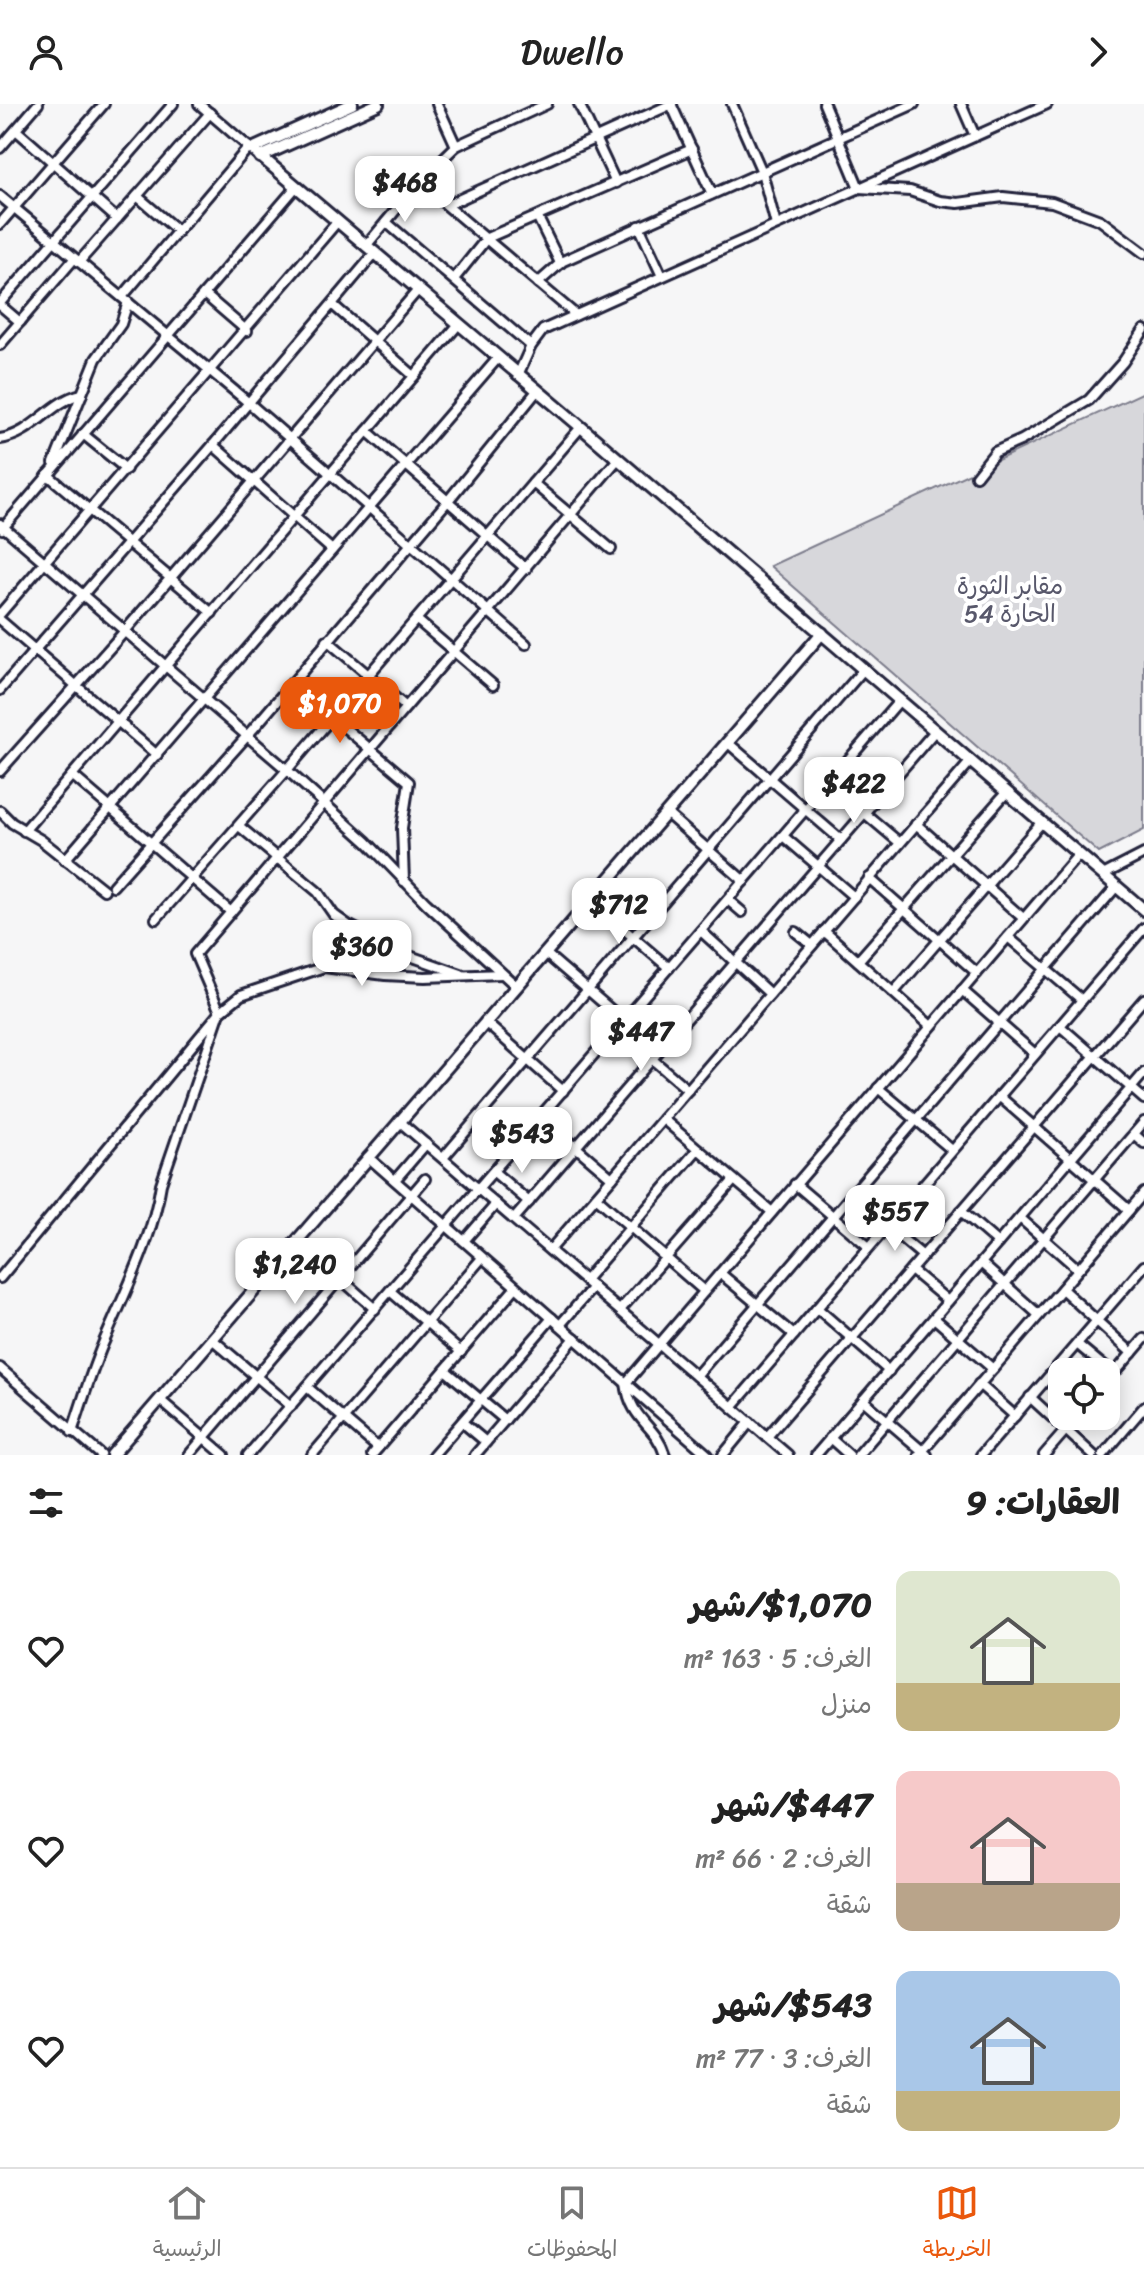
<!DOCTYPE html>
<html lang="ar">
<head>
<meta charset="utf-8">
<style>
	:root { --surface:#fff; --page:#f2f2f2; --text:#222; --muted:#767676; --line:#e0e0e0; --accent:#ea580c }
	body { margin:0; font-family:Sriracha,"Playpen Sans Arabic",sans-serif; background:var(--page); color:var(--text); direction:rtl; height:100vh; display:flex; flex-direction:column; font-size:30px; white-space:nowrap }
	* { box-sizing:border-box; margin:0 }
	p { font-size:26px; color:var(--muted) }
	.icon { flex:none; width:44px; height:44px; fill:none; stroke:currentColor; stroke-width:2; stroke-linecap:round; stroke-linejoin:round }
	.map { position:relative; height:1351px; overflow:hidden; direction:ltr }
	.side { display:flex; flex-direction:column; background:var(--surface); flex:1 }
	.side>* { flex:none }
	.buttons { position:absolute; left:1048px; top:1254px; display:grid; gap:16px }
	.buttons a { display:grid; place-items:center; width:72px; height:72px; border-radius:16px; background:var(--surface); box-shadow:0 4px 20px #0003; font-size:40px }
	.price { position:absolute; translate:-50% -68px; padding:0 18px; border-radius:16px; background:#fff; color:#222; font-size:26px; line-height:52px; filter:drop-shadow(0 2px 4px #0008) }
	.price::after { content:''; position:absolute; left:50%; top:48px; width:24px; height:18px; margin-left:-12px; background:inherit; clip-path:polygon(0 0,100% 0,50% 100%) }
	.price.selected { background:var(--accent); color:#fff }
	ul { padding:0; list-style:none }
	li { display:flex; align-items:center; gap:24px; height:200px; padding:0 24px }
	li span { display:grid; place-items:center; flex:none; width:224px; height:160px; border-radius:16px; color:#555 }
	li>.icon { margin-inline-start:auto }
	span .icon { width:96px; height:96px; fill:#fffc; stroke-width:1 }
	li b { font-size:34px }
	h2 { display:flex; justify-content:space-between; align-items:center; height:96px; padding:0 24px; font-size:34px }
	header { display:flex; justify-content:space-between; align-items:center; height:104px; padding:0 24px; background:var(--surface); font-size:36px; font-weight:600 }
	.dock { display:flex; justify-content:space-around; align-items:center; height:112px; border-top:2px solid var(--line); background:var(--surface); font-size:22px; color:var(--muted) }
	.dock a { display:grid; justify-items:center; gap:4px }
	.dock .selected { color:var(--accent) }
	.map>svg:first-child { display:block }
	.green { fill:#d7d7db; stroke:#7c7c8b; stroke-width:2 }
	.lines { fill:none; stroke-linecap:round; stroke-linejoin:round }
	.minor-casing { stroke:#22223b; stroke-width:14 }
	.major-casing { stroke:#22223b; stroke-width:16 }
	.minor { stroke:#fff; stroke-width:8 }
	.major { stroke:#fff; stroke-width:10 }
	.labels { text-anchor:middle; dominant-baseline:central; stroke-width:8; stroke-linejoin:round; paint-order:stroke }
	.park-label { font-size:24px; fill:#58586b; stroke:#fff }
</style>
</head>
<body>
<header><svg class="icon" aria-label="forward" viewBox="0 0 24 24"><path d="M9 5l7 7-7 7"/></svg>Dwello<svg class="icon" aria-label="person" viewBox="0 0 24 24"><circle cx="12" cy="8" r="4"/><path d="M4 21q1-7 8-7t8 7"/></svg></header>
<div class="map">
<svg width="1144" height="1351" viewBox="0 0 1144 1351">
	<rect width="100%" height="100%" fill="#f6f6f7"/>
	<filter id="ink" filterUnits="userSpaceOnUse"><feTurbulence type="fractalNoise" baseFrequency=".0125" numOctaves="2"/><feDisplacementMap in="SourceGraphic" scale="16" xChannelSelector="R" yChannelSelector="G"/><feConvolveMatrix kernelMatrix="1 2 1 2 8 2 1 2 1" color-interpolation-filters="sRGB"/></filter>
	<g filter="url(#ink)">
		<path class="green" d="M1144,288v438l-45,23 -329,-287z"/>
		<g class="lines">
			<defs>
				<g id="minor">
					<path d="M199,0l52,45"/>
					<path d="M437,0l19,42"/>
					<path d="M579,0l37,79"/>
					<path d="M671,0l41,90"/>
					<path d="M732,0l30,68 14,53"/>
					<path d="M824,0l35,84 51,3 30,10 18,2 45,-6 49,5 48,18 44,33"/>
					<path d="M961,0l14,32"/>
					<path d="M16,26l101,89"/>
					<path d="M0,44l38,-44"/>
					<path d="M419,78l157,133"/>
					<path d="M0,92l249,207 277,241"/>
					<path d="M137,92l41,35"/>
					<path d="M447,101l225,-101"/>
					<path d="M538,114l22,45"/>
					<path d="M386,118l145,124"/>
					<path d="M0,120l104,-120"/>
					<path d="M639,122l23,50"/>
					<path d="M366,142l53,-64 37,-36 91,-42"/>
					<path d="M79,158l131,-149"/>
					<path d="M454,175l33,-41 205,-89"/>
					<path d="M538,179l25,-22 351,-157"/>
					<path d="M204,190l43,37"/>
					<path d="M122,193l127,-150"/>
					<path d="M0,199l173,-199"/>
					<path d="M0,201l20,17"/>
					<path d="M333,201l81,71"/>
					<path d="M0,241l74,-86"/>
					<path d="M518,271l13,-29 12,-16 504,-226"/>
					<path d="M367,327l159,138"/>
					<path d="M83,330l43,35"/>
					<path d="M0,335c34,-5 50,-38 82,-45"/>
					<path d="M213,341l119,105"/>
					<path d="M54,359l42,-104 25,-35 7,-22"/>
					<path d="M48,371l164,138"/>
					<path d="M976,372l19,-24 27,-12 67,-40 34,-38 21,-32"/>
					<path d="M533,379l78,66"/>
					<path d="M0,420l287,246 80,72 59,61 90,83"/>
					<path d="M2,425l294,-342"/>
					<path d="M0,510l338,-393"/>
					<path d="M0,516l157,135"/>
					<path d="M417,516l76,65"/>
					<path d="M327,536l79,67"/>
					<path d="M292,579l117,99 -7,46 2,53"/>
					<path d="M0,586l213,-245 162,-192"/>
					<path d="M727,638l114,98"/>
					<path d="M0,667l125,-140 293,-341"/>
					<path d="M72,671l159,137"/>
					<path d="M829,679l71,60"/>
					<path d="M0,707l12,12 29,17 63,50"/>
					<path d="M666,709l78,68"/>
					<path d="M916,720l107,94"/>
					<path d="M239,722l79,66 16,23 14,10 62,31 51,18"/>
					<path d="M24,727l434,-506"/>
					<path d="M783,732l71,61"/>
					<path d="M65,756l433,-502"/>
					<path d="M1103,771l41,-21"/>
					<path d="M869,774l108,95"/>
					<path d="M113,782l134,-150 200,-234 90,-111"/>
					<path d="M590,796l79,68"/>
					<path d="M728,796l14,12"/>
					<path d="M156,815l131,-149 294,-343"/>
					<path d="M701,827l69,63"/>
					<path d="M824,827l107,95"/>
					<path d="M796,828l16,13"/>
					<path d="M1008,833l74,63"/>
					<path d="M545,849l79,68"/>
					<path d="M858,857l148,-168"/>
					<path d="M962,886l73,64"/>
					<path d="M894,888l147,-169"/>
					<path d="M485,918l78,69"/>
					<path d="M1060,922l84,73"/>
					<path d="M617,925l71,61"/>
					<path d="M878,984l74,62"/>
					<path d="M999,992l130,114"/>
					<path d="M541,1013l71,61"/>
					<path d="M663,1015l109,93"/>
					<path d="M399,1017l389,334"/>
					<path d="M1134,1030l10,9"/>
					<path d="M368,1053l340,298"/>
					<path d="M443,1054l421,-489"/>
					<path d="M494,1068l35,30"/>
					<path d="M395,1076l31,-36"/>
					<path d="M795,1080l74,63"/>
					<path d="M596,1093l108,94"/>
					<path d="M961,1107l37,32"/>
					<path d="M1020,1114l58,51"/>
					<path d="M514,1115l421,-488"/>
					<path d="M887,1122l36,30"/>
					<path d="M297,1136l78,69"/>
					<path d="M464,1137l32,-37"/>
					<path d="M550,1146l420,-488"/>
					<path d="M981,1159l58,52"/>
					<path d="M911,1166l37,31"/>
					<path d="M720,1169l74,62"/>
					<path d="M0,1174l220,-266 21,-17 83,-28 61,8 40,2 77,-3"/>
					<path d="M585,1176l113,-131"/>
					<path d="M1062,1185l70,64"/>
					<path d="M390,1187l71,61"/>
					<path d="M817,1204l72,63"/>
					<path d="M620,1206l114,-130"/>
					<path d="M934,1214l59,51"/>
					<path d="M560,1221l33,-38"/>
					<path d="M212,1235l79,67"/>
					<path d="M1077,1240l36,30"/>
					<path d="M0,1264l101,87"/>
					<path d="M445,1266l60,50"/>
					<path d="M696,1272l420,-489"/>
					<path d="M1106,1279l38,-44"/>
					<path d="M979,1280l36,32"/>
					<path d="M307,1283l71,61"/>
					<path d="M1030,1293l63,58"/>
					<path d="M160,1296l64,55"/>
					<path d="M863,1296l64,55"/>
					<path d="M732,1303l412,-479"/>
					<path d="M462,1318l24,20"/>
					<path d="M72,1328c11,-32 20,-64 34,-95 21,-49 47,-100 55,-153l59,-172 -25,-58 423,-495"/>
					<path d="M767,1333l377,-438"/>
					<path d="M830,1334l19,17"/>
					<path d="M189,1351l236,-276"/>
					<path d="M248,1351l651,-754"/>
					<path d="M312,1351l170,-197"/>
					<path d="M372,1351l144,-168"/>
					<path d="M433,1351l119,-137"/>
					<path d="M475,1351l100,-117"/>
					<path d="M665,1351c-10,-32 -34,-33 -39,-72l453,-529"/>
					<path d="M723,1351l27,-33"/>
					<path d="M816,1351l328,-382"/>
					<path d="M858,1351l286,-333"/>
					<path d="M919,1351l225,-262"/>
					<path d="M981,1351l163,-189"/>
					<path d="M1044,1351l34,-39"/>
					<path d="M1103,1351l41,-48"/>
				</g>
				<g id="major">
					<path d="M352,0l-100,45 329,278 563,483"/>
					<path d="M260,53l118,-53"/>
					<path d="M112,1351l710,-822"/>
				</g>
			</defs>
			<use href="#minor" class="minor-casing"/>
			<use href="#major" class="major-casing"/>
			<use href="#minor" class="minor"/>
			<use href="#major" class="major"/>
		</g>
	</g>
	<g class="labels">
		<g class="park-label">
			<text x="1010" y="482">مقابر الثورة<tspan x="1010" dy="28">الحارة 54</tspan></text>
		</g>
	</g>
</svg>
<div class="buttons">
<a><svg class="icon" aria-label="locate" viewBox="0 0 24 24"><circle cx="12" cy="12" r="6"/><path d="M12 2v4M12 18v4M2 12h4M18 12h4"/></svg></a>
</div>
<b class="price" style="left:405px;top:120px">$468</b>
<b class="price selected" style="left:340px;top:641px">$1,070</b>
<b class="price" style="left:854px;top:721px">$422</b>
<b class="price" style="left:619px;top:842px">$712</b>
<b class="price" style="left:362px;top:884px">$360</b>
<b class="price" style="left:641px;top:969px">$447</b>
<b class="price" style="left:522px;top:1071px">$543</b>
<b class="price" style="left:895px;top:1149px">$557</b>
<b class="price" style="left:295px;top:1202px">$1,240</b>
</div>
<section class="side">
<h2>العقارات: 9<svg class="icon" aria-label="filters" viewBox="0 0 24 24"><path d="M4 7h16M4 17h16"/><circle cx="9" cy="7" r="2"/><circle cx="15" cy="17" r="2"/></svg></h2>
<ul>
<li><span style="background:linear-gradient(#dfe7d0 70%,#c2b280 0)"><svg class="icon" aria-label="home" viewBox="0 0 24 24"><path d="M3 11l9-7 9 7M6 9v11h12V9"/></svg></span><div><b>$1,070/شهر</b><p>الغرف: 5 · 163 m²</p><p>منزل</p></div><svg class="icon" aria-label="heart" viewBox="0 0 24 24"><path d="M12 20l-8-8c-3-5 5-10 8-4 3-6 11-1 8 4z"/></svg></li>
<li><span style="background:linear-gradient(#f6c9c9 70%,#b9a48a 0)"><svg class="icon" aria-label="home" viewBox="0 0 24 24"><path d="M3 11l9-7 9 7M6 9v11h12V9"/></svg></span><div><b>$447/شهر</b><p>الغرف: 2 · 66 m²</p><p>شقة</p></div><svg class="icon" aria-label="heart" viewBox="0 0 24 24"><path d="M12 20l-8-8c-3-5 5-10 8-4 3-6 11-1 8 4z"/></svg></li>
<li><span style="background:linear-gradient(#a9c7e8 75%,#c2b280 0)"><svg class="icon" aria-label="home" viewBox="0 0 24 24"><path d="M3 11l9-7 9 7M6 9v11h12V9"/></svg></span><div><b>$543/شهر</b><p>الغرف: 3 · 77 m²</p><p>شقة</p></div><svg class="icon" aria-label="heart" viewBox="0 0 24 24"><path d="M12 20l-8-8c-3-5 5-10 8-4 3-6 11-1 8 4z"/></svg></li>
</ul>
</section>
<nav class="dock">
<a class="selected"><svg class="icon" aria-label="map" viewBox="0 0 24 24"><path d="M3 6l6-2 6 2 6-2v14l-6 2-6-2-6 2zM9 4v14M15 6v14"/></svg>الخريطة</a>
<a><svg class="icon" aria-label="saved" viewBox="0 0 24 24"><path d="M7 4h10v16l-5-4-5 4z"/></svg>المحفوظات</a>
<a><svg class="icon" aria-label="home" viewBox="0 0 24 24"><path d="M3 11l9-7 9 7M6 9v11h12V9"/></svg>الرئيسية</a>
</nav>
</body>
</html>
